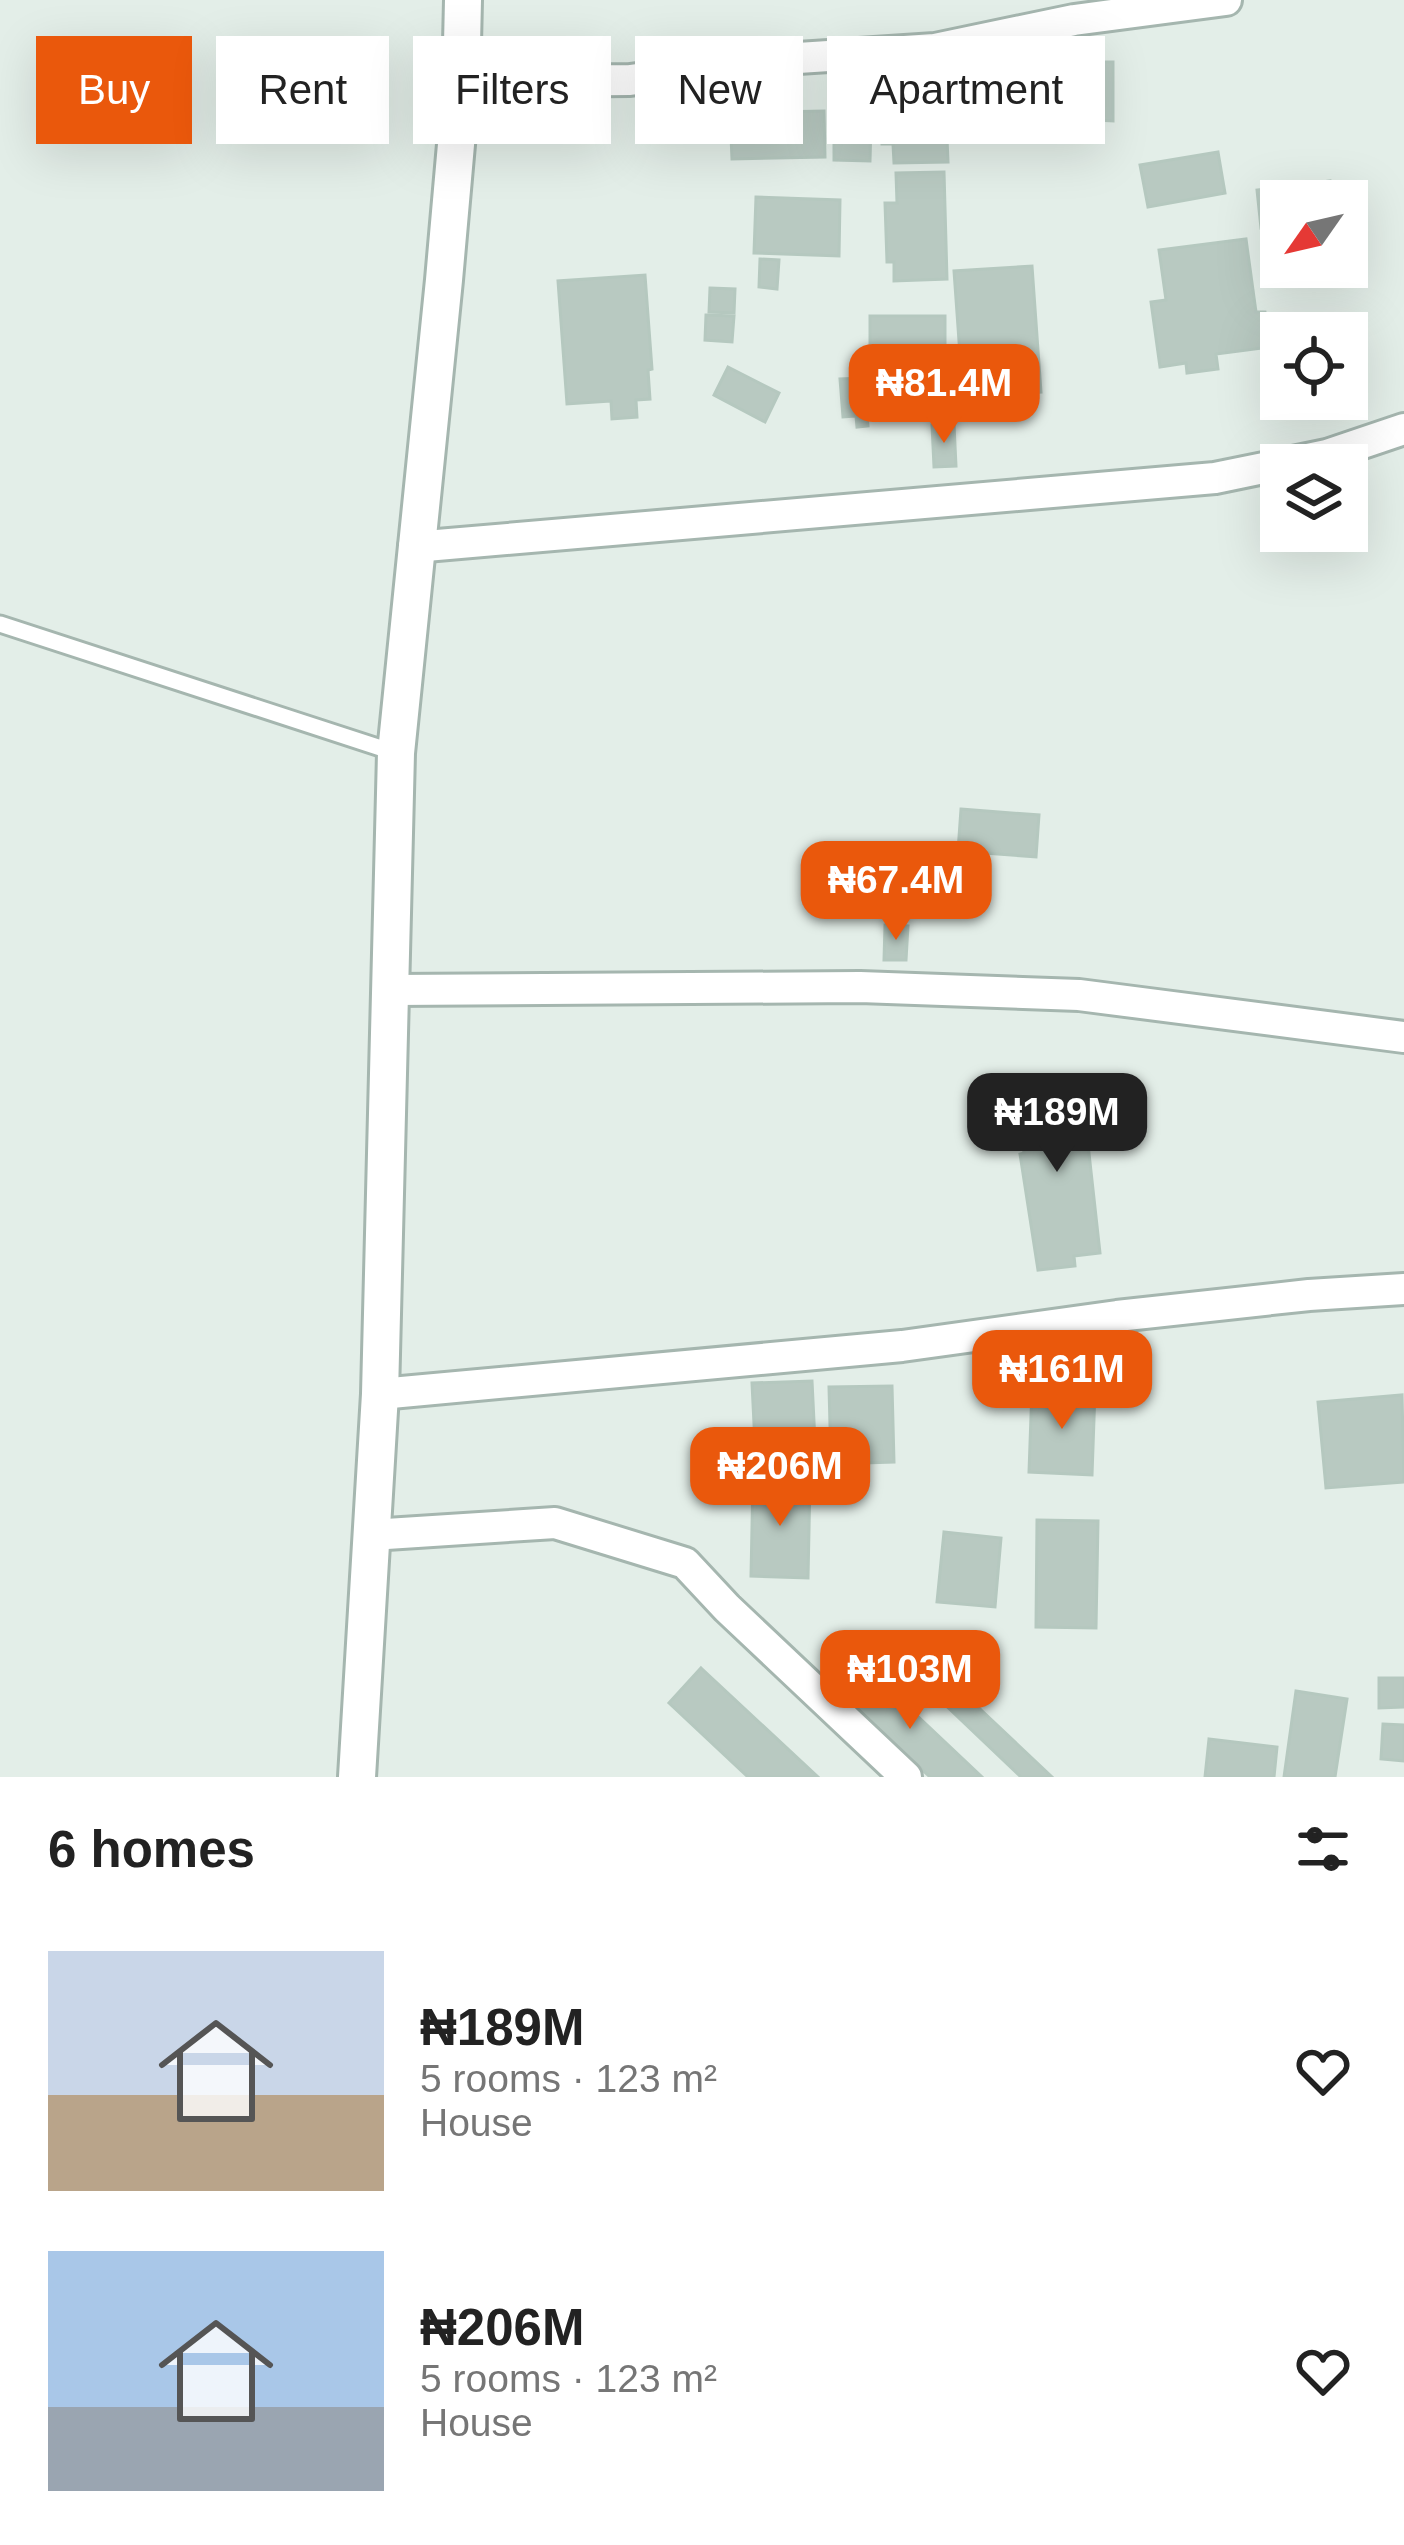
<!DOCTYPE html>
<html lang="en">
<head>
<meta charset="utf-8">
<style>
	:root { --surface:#fff; --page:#f2f2f2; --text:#222; --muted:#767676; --accent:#ea580c }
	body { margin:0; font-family:Arial,sans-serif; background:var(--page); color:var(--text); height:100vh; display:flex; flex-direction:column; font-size:45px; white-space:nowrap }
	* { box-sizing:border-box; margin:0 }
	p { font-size:39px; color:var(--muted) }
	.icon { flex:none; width:66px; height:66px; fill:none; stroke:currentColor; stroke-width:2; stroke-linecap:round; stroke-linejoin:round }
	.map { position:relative; height:1777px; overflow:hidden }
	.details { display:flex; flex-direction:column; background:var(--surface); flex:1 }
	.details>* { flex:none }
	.banner { position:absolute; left:36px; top:36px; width:1332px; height:108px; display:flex; gap:24px }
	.needle { width:78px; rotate:236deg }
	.tools { position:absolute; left:1260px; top:180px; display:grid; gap:24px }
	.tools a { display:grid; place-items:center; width:108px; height:108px; border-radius:0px; background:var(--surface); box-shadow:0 12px 48px #0002; font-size:60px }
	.price { position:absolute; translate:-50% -102px; padding:0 27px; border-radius:24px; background:var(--accent); color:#fff; font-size:39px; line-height:78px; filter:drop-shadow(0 3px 6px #0008) }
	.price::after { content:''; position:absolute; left:50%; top:72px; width:36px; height:27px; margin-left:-18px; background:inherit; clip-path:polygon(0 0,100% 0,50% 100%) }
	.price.current { background:#222; color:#fff }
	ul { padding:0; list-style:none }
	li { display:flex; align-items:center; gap:36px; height:300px; padding:0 48px }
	li span { display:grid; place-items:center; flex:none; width:336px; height:240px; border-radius:0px; color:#555 }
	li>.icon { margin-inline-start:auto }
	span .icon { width:144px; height:144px; fill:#fffc; stroke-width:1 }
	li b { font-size:51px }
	h2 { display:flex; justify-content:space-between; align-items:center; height:144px; padding:0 48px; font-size:51px }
	.tag { padding:0 42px; border-radius:0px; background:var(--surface); box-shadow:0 12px 48px #0002; font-size:42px; line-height:108px }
	.tag.current { background:var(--accent); color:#fff }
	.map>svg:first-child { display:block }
	.building { fill:#b8c9c1; stroke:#b5c8bf; stroke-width:3 }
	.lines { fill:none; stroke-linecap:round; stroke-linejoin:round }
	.service-casing { stroke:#a5b6af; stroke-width:21 }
	.minor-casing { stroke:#a5b6af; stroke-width:36 }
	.tertiary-casing { stroke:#a5b6af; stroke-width:42 }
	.service { stroke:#fff; stroke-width:15 }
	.minor { stroke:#fff; stroke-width:30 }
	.tertiary { stroke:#fff; stroke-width:36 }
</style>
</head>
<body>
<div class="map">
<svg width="1404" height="1777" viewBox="0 0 1404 1777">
	<rect width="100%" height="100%" fill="#e3eee8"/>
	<g class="building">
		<path d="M1059,42h30v20h24v59l-18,-1v11h-33v-7h-17l-1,-71 15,1z"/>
		<path d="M870,86l2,24 -28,2 -2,-24z"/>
		<path d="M945,91l3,71 -54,1 -1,-19h-11l-1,-51z"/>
		<path d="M824,111l1,46 -93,2 -2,-46z"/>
		<path d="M834,124h37l-1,37 -36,-1z"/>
		<path d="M1218,152l7,41 -77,14 -8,-42z"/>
		<path d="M944,172l3,107 -53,2v-19h-7l-2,-59h12l-1,-30z"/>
		<path d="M1330,181l2,20h-51v24l-20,3 -4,-38z"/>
		<path d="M756,197l84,3 -1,56 -85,-3z"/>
		<path d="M1246,239l10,73h9l5,35 -54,7 2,15 -31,4 -1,-10 -26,4 -9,-65 15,-2 -7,-50z"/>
		<path d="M760,259l19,1 -2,29 -18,-2z"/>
		<path d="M1032,266l9,126 -78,5 -9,-126z"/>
		<path d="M645,275l7,94 -4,1 2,29 -14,1 1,17 -25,2 -1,-18 -44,3 -9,-123z"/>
		<path d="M710,288l25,1 -1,24 -25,-1z"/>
		<path d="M706,315l28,1 -2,26 -27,-2z"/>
		<path d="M870,316h75v83h-18v6h-47v-16h-10z"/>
		<path d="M728,367l51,26 -14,29 -51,-27z"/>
		<path d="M864,378l4,48 -11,1 -1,-11 -13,1 -3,-38z"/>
		<path d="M954,424l2,42 -22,1 -2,-42z"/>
		<path d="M961,809l78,6 -3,42 -78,-6z"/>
		<path d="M885,925l23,1 -2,34h-22z"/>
		<path d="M1052,1081l2,12 28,-3 18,163 -26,3 1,10 -37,4 -18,-116 4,-1 -8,-68z"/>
		<path d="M993,1349l21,7 -8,25 -21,-7z"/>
		<path d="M812,1381l4,81 -60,3 -4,-82z"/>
		<path d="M892,1386l2,76 -63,2 -2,-77z"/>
		<path d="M1032,1388l63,3 -3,84 -63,-3z"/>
		<path d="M1402,1395l2,87 -78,6 -8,-86z"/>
		<path d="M753,1479l57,2 -2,97 -57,-2z"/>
		<path d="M1037,1520l61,1 -2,107 -60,-1z"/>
		<path d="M944,1532l57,6 -6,69 -58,-5z"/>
		<path d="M911,1644l141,133h-31l-124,-118z"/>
		<path d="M701,1668l117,109h-70l-79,-74z"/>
		<path d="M874,1675l108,102h-52l-81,-76z"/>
		<path d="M1379,1678h25v29l-25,1z"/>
		<path d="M1296,1691l51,8 -12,78h-51z"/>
		<path d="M1383,1724l21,1v36l-23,-2z"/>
		<path d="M1209,1739l68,8 -3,30h-69z"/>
	</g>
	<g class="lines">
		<defs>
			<path id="service" d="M0,624l393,128"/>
			<g id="minor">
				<path d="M461,88l66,-7 103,-1 153,-21 152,-10 139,-29 152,-20"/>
				<path d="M414,547l801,-69 112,-23 77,-26"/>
				<path d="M393,990l467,-3 219,8 325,42"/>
				<path d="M380,1394l522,-48 215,-30 192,-21 95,-6"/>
				<path d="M371,1535l184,-12 130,40 42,45 179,169"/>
			</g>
			<path id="tertiary" d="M357,1777l23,-383 16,-641 48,-473 17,-192 2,-88"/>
		</defs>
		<use href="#service" class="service-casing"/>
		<use href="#minor" class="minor-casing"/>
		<use href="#tertiary" class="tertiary-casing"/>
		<use href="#service" class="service"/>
		<use href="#minor" class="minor"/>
		<use href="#tertiary" class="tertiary"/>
	</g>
</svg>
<div class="tools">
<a><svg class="needle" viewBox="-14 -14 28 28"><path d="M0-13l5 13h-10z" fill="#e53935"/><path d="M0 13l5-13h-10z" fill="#767676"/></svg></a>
<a><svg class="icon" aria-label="locate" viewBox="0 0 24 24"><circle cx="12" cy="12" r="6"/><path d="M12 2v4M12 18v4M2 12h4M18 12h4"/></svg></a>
<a><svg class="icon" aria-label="layers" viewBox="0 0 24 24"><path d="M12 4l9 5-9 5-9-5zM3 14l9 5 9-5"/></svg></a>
</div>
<b class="price" style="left:944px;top:446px">₦81.4M</b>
<b class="price" style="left:896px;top:943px">₦67.4M</b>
<b class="price current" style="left:1057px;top:1175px">₦189M</b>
<b class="price" style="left:1062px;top:1432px">₦161M</b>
<b class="price" style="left:780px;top:1529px">₦206M</b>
<b class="price" style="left:910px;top:1732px">₦103M</b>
<div class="banner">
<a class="tag current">Buy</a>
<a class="tag">Rent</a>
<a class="tag">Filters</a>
<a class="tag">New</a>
<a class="tag">Apartment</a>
</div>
</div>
<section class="details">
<h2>6 homes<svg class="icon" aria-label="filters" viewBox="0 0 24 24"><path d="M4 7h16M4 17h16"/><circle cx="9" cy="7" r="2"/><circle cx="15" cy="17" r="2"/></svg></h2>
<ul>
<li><span style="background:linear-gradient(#c9d6e8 60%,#b9a48a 0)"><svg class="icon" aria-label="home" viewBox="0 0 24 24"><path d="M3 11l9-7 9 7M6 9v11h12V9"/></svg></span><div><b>₦189M</b><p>5 rooms · 123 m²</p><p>House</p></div><svg class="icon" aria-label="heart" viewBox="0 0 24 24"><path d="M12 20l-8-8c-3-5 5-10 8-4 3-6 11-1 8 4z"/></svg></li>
<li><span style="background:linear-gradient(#a9c7e8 65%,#9aa5b1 0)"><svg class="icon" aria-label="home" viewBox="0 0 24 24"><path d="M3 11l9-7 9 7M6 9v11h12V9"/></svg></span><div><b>₦206M</b><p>5 rooms · 123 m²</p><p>House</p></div><svg class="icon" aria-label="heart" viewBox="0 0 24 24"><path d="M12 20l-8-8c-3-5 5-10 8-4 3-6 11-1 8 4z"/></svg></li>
</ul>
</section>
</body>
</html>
